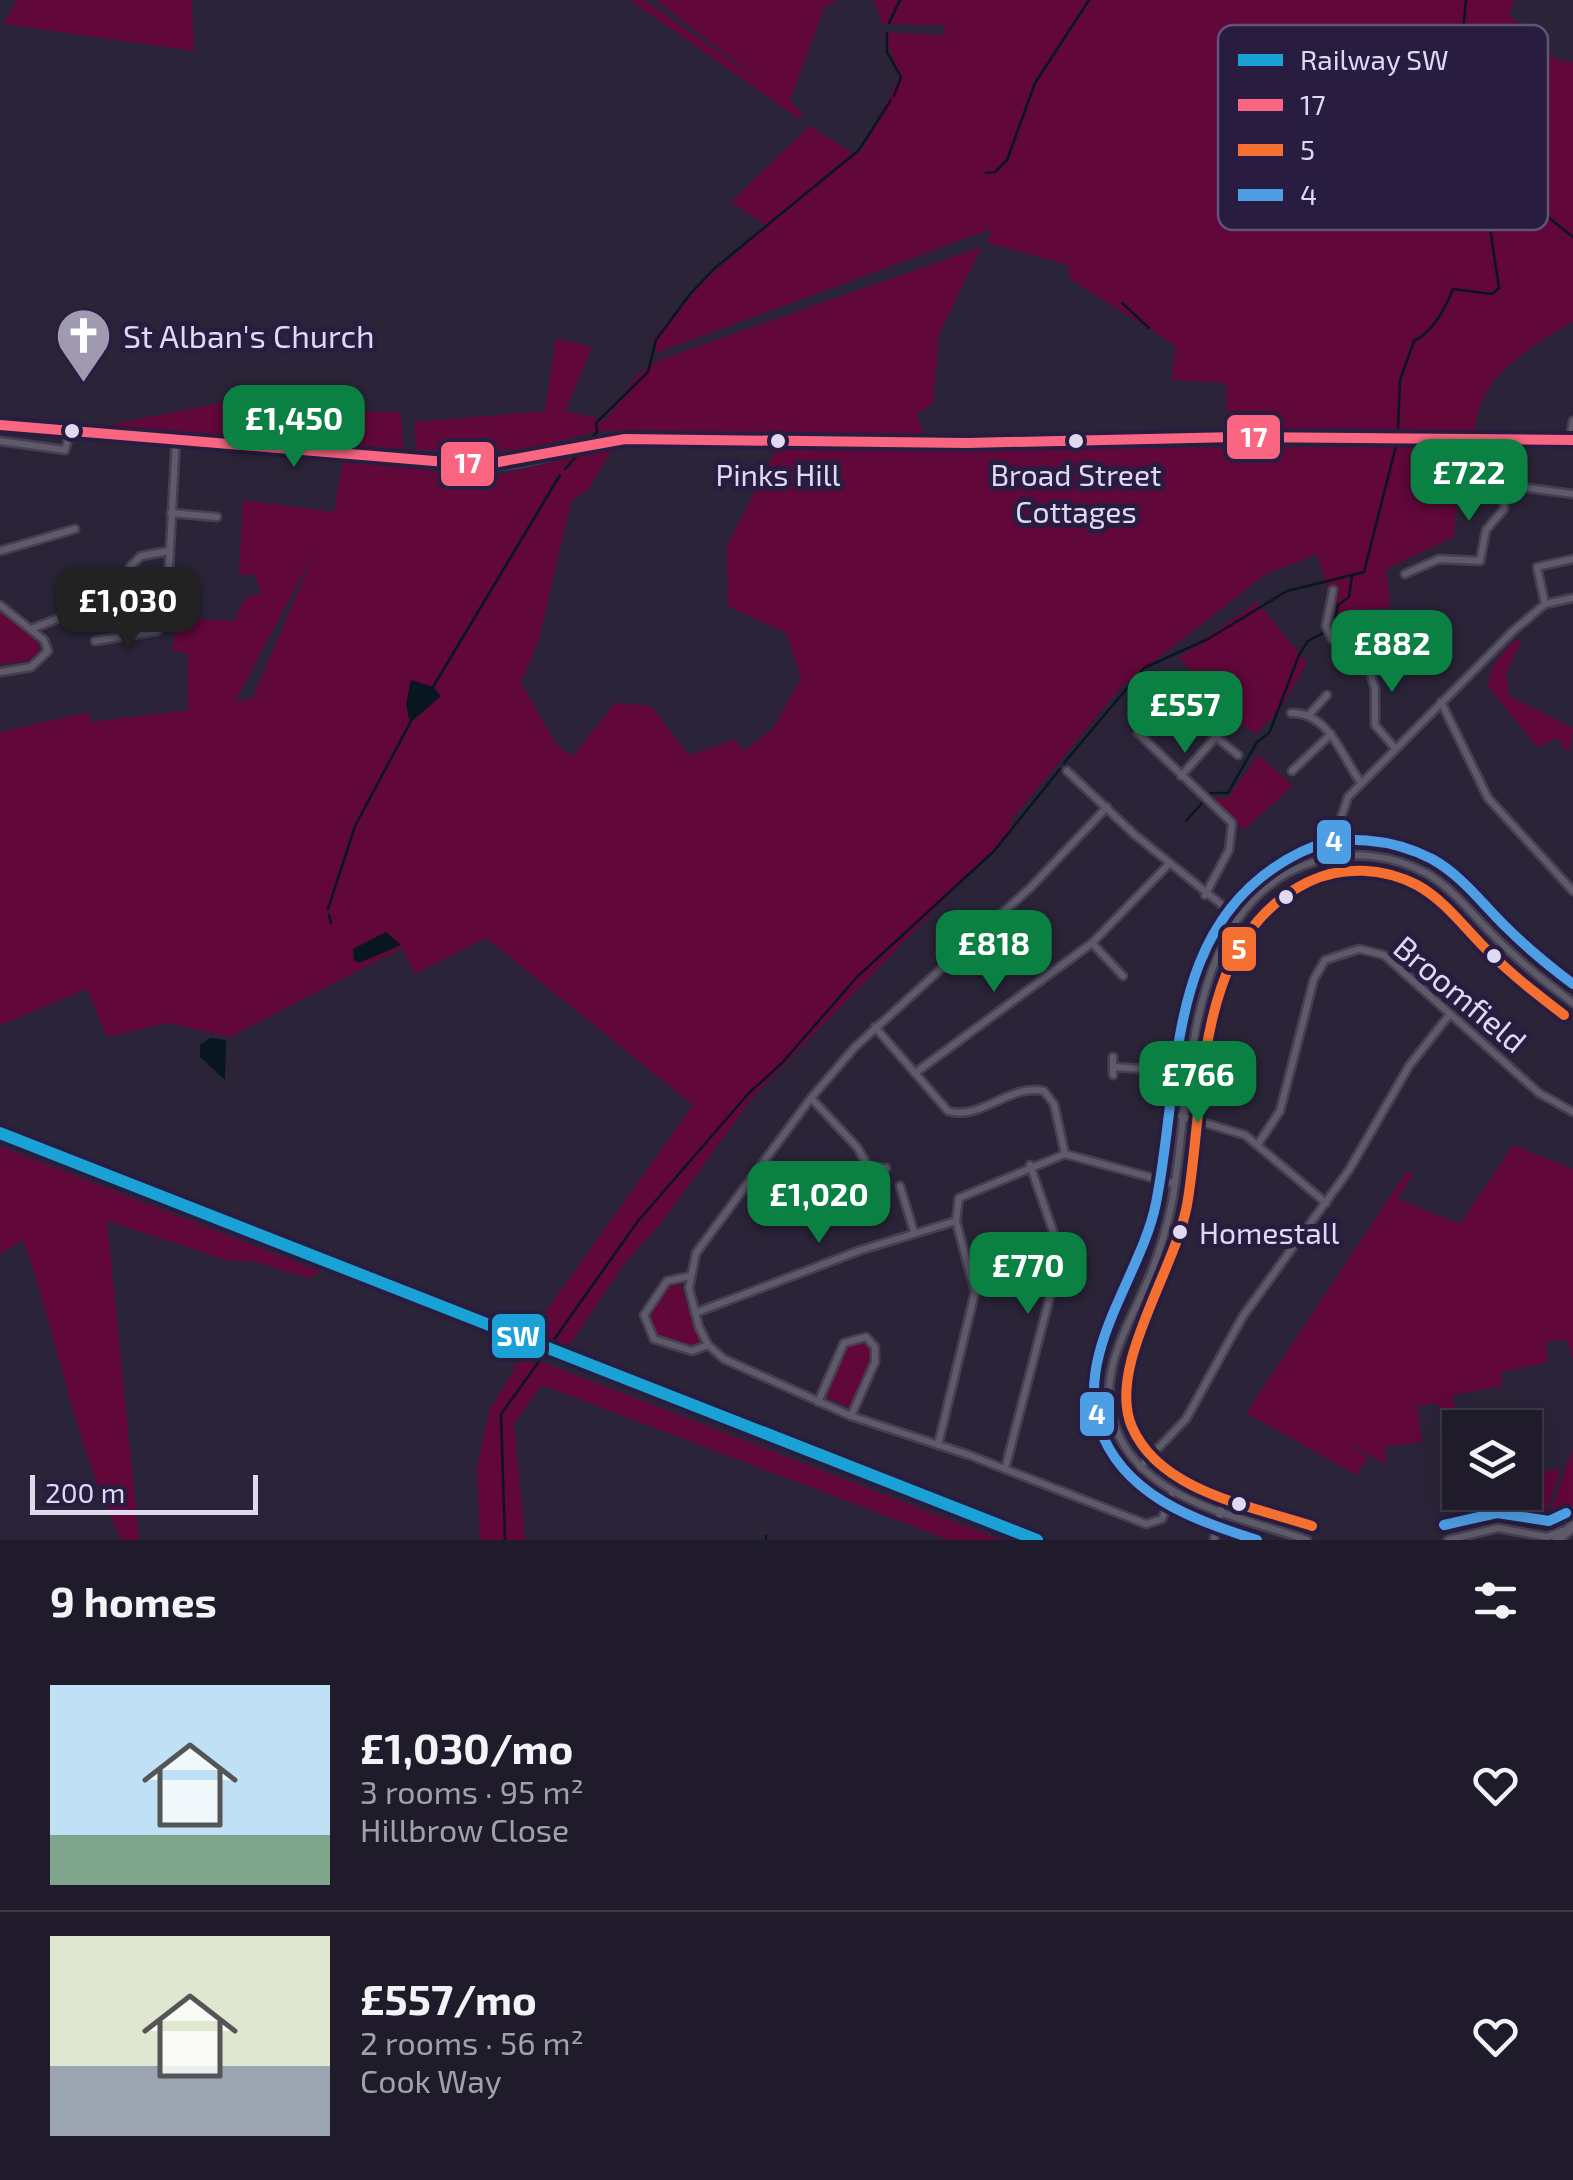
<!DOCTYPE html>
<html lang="en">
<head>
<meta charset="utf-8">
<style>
	:root { --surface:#201b2b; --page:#282433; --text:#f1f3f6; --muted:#a2a1a9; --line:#3d3947; --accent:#0b8043 }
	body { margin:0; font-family:"Exo 2",sans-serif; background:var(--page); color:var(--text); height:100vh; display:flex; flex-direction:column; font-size:38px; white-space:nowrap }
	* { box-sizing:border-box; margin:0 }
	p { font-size:32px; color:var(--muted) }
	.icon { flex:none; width:55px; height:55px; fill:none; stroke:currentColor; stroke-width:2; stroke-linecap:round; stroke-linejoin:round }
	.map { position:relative; height:1540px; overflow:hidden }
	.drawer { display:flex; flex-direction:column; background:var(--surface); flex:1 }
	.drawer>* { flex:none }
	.controls { position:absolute; left:1442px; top:1410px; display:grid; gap:20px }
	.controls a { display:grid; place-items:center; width:100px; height:100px; border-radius:0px; background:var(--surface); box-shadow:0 5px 25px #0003,0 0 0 2px var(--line); font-size:50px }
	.scale { position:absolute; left:30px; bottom:25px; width:228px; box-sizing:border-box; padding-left:10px; border:5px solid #dfd9f2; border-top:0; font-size:28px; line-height:35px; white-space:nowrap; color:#dfd9f2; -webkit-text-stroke:8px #281c41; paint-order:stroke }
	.price { position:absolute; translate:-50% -85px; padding:0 22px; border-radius:20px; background:var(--accent); color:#fff; font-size:32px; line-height:65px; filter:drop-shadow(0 2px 5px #0008) }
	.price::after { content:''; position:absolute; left:50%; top:60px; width:30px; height:22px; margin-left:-15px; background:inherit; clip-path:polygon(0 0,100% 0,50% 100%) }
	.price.on { background:#222; color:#fff }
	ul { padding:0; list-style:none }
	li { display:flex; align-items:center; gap:30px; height:250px; padding:0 50px }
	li+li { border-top:2px solid var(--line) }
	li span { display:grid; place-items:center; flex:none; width:280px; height:200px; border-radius:0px; color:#555 }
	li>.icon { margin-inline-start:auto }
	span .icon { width:120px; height:120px; fill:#fffc; stroke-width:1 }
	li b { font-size:42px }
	h2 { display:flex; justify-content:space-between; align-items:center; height:120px; padding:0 50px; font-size:42px }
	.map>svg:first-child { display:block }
	.green { fill:#61073a; fill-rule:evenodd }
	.water { fill:#081620 }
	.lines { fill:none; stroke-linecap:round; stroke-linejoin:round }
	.stream { stroke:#081620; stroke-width:2.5 }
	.minor-casing { stroke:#453f51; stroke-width:11 }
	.tertiary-casing { stroke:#453f51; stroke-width:14 }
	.minor { stroke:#5e5a69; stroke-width:6 }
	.tertiary { stroke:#5e5a69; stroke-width:9 }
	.bus-1-casing { stroke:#281c41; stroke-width:18 }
	.bus-2-casing { stroke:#281c41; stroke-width:18 }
	.bus-3-casing { stroke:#281c41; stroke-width:18 }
	.bus-1 { stroke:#fa6682; stroke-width:10 }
	.bus-2 { stroke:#f46f30; stroke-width:10 }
	.bus-3 { stroke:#4d9ee5; stroke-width:10 }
	.rail-1-casing { stroke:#281c41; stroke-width:20 }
	.rail-1 { stroke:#1aa1d5; stroke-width:12 }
	.bus-dot { fill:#dfd9f2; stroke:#281c41; stroke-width:4 }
	.labels { text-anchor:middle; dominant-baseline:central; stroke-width:10; stroke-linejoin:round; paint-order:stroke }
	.bus-label { font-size:30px; fill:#dfd9f2; stroke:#281c41 }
	.poi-label { font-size:32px; fill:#dfd9f2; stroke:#281c41; text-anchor:start }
	.street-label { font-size:32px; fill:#dfd9f2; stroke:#281c41 }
	.key { fill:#281c41; stroke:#5f5576; stroke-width:2.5 }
	.key-label { font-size:28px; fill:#dfd9f2 }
	.line-badge { stroke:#281c41; stroke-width:4 }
	.badge-label { font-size:28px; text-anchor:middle; font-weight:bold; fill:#fff }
</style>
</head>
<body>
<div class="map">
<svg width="1573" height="1540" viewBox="0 0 1573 1540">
	<rect width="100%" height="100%" fill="#2b2439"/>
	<g class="green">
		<path d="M17,0h175l2,51 -190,-27z"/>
		<path d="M630,0h14l116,81 -104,-81h181l-13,8 -34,93 14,15 -5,3z"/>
		<path d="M874,0h640l-5,15 48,45 16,2v259c-43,28 -97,54 -98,112l-139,-5 -108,4 -2,-49 -55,-3 5,-34 -106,-67 -2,-14 -80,-22 3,-14 -335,124 -3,-14 53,-60 61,-53 -36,-24 78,-76 47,29 7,-7 36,-71 -15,-45 61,3 -2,-10 -61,-1z"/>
		<path d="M981,247l-42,88 -6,69 -17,10 9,23 -325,-6 -77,19h-107l-2,-28 131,-11 11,-73 36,9 -27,64 41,9 31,-45 17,-13z"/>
		<path d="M282,391l51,21h68l2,37 -300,-23z"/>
		<path d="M779,444l207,5 473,-3 -5,91 -68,32 4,38 -31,3 3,31 -18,-1 -27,-86 -51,20 -146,114 -111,135 5,5 -262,270 -90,124 -39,43 -55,82 -36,-16 161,-226 -207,-167 -71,36 -13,-26 -172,89 -63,-14 -60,14 -20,-48 -87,36v-293l88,-20 2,10 98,-12v-56l-16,-4 6,-39 17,8 39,2 11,-23 16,-5 -7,-19 -15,2 4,-76 91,12 9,-51 149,16 122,-31 -25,43 -18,12 -32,138 -18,44 36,62 15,12 43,-54 36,3 38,49 46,-15 8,11 30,-22 28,-51 -15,-45 -58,-27 -1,-60zM315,552l-63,147 -17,3v-1z"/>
		<path d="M1257,602l50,61 -28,48 -24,23 -37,-28 -39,-49z"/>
		<path d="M0,609l39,31v16l-8,5 -31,3z"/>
		<path d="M1522,639l-16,36 3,21 64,32 -3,21 -4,2 -8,-13 -21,9 -50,-62 6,-20 22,-25z"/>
		<path d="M1258,755l35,31 -50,44 -32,-32h17z"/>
		<path d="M1513,1145l60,24v191l-7,-21 -20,3 2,20 -47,10 1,14 -49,9 2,19 -15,3 -2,-14 -21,3 5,36 -38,5 3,18 -45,-25 26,17 -11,18 -111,-62 161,-242 6,4 -16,24 63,25z"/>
		<path d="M0,1146l321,126 -13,6 -52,-16 -30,-2 -119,-39 32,319h-17c-47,-93 -64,-201 -99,-300l-23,14z"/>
		<path d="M680,1282l20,58 -6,8 -38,-12 -8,-21 22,-31z"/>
		<path d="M854,1341h11l8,7v12l-22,48 -27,-12 22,-48z"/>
		<path d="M523,1354l11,5 468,181h-53l-407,-155 -28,39 11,116h-45l-3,-74 13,-57z"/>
		<path d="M1573,1448v67l-29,14z"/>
		<path d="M1561,1469l-21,59 -39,-5v-10l16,-2 -2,-18 10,-1v-18z"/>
		<path d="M1491,1506l5,17 -39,8 -1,-19z"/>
	</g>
	<g class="water">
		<path d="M411,680l22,7 8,9 -31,27 -4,-19z"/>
		<path d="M386,932l15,13 -42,18 -5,-3 -1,-11z"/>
		<path d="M210,1038l16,2 -1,40 -25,-23v-12z"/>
	</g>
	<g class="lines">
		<g class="stream">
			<path d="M889,23l11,-23"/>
			<path d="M887,33v19l14,25 -7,19"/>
			<path d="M1462,42l4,-42"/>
			<path d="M1484,166l89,71"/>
			<path d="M986,173l9,-1 12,-12 28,-77 54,-83"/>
			<path d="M1122,303l27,25"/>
			<path d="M1398,428l2,-48 14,-39c19,-9 31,-32 39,-52l39,5 7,-6 -32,-215"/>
			<path d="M588,442l9,-10 -1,-9 52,-51 8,-32 34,-46 25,-26 144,-118 32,-50"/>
			<path d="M565,469l15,-17"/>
			<path d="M433,687l127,-212"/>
			<path d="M1270,731l29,-76 9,-14 26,-14 4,-22 11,-8 3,-21"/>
			<path d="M1064,763l80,-95 64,-29 79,-48 77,-19 33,-130"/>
			<path d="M1186,821l25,-28h17l29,-51 12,-9"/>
			<path d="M328,909l27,-83 55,-103"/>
			<path d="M329,915l2,8"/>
			<path d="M553,1341l85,-120 111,-128 33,-30 75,-86 137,-126 66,-82"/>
			<path d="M766,1536v4"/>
			<path d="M505,1540l-4,-126 39,-54"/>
		</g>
		<defs>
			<g id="minor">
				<path d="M1570,440l3,-19"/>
				<path d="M0,441l65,9 5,-17"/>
				<path d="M1505,485l68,9"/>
				<path d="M171,513l46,4"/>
				<path d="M0,551l75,-22"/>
				<path d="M169,567l7,-128"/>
				<path d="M1405,574l34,-15 41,2 6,-31 18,-21v-68"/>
				<path d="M1333,590l-7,36 6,13 33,16 10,34v36l19,22"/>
				<path d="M1545,604l-8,-37 36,-8"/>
				<path d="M0,605l44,35 4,11 -17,16 -31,5"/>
				<path d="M31,629l49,-19"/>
				<path d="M131,632l-1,-65 11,-11 28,-5"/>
				<path d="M95,641l62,-10"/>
				<path d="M1186,679l-48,54 94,90 -3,27 -24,45"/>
				<path d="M1165,702l13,12"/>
				<path d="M1441,702l47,96 85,93"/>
				<path d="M1291,713c38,-1 51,44 70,70"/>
				<path d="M1309,715l18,-20"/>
				<path d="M1216,737l22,18"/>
				<path d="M1067,771l68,64 102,82"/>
				<path d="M1292,771l39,-37"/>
				<path d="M1181,776l41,-46"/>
				<path d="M1107,807l-76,80 -176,160 -44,51 -115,155 -7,35 10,39 9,18 16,14 127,57 118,39 177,69 16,-5 11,-28"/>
				<path d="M1340,856l-1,-32 9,-27 165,-166 32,-27 28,-6"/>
				<path d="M1092,943l31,33"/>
				<path d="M875,1027l73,84c33,10 62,-28 96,-20l10,13 11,50"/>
				<path d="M1113,1057v18"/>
				<path d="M1113,1067l74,5"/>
				<path d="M915,1073l177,-130 77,-79"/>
				<path d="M811,1098l46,49 12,21h17"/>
				<path d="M1181,1116l64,19 81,68"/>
				<path d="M1258,1144l22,-33 34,-132 11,-19 34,-11 25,6 155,138 34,19"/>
				<path d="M900,1186l14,46"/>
				<path d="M690,1276l-23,5 -23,34 10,24 38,12 16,-6"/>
				<path d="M695,1313l166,-63 95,-29"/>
				<path d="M818,1402l26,-59 22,-6 9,10v15l-24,54"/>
				<path d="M938,1445l37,-153 -19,-71 3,-23 106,-44 110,30"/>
				<path d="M1140,1467l46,-48 57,-103 106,-146 60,-104 41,-52"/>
				<path d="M1005,1469l56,-215 -31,-89"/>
				<path d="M1214,1540l7,-31"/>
				<path d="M1307,1540c-62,-22 -155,-37 -187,-102 -27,-55 2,-99 24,-149 13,-28 22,-57 28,-87 20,-110 10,-301 144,-341 36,-11 76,-6 110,12 27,15 49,45 72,67 23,23 49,43 75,63"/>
				<path d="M1448,1540l50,-12 49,9 15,-6"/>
			</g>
			<g id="tertiary">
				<path d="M0,425l482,40c48,1 95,-22 143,-26l342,4 269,-6 337,3"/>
				<path d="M1557,1540l16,-14"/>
			</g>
		</defs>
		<use href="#minor" class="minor-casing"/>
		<use href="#tertiary" class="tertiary-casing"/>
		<use href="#minor" class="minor"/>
		<use href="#tertiary" class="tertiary"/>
		<defs>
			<path id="bus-1" d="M0,425l482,40 143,-26 342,4 269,-6 337,3"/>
			<path id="bus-2" d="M1312,1526c-60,-20 -152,-34 -180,-99 -26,-60 43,-156 55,-222 19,-109 5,-266 121,-323 34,-17 76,-14 109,3 29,16 49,45 72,67 23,23 49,43 75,63"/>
			<g id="bus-3">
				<path d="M1444,1525l53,-12 52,8 17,-8"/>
				<path d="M1257,1540c-63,-20 -135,-45 -158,-114 -24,-75 43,-152 57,-223 26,-129 7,-283 145,-351 40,-20 92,-13 131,7 29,16 49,43 72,66 22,22 45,41 69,59"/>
			</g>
		</defs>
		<use href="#bus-1" class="bus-1-casing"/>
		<use href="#bus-2" class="bus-2-casing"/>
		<use href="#bus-3" class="bus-3-casing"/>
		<use href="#bus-1" class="bus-1"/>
		<use href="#bus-2" class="bus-2"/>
		<use href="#bus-3" class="bus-3"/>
		<defs>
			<path id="rail-1" d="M0,1133l1037,407"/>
		</defs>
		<use href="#rail-1" class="rail-1-casing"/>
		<use href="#rail-1" class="rail-1"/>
	</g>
	<defs>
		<symbol id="church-pin" viewBox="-11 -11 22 30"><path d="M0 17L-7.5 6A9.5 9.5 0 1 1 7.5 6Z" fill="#a09ab1" stroke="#281c41"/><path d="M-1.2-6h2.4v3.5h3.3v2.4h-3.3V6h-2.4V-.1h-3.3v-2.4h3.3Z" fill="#fff"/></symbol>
	</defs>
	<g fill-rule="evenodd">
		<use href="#church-pin" x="52" y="304" width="63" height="86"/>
	</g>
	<g class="bus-dot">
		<circle cx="72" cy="431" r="9"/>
		<circle cx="778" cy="441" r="9"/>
		<circle cx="1076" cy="441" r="9"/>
		<circle cx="1286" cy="897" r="9"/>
		<circle cx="1494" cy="956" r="9"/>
		<circle cx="1180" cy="1232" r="9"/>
		<circle cx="1239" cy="1504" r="9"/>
	</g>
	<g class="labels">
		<g class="bus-label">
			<text x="778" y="474">Pinks Hill</text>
			<text x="1076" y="474">Broad Street<tspan x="1076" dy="37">Cottages</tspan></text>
			<text x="1199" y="1232" text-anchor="start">Homestall</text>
		</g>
		<g class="poi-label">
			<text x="123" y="335">St Alban's Church</text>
		</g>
		<g class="street-label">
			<text transform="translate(1461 993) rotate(40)">Broomfield</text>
		</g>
	</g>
	<rect x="1218" y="25" width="330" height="205" rx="15" class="key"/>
	<rect x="1238" y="54" width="45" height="12" fill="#1aa1d5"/>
	<rect x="1238" y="99" width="45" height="12" fill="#fa6682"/>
	<rect x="1238" y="144" width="45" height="12" fill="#f46f30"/>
	<rect x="1238" y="189" width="45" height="12" fill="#4d9ee5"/>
	<g class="key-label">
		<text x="1300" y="70">Railway SW</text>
		<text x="1300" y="115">17</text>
		<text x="1300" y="160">5</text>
		<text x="1300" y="205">4</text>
	</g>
	<g class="line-badge">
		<rect x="1225" y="413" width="57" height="48" rx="10" fill="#fa6682"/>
		<rect x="439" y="440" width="57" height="48" rx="10" fill="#fa6682"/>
		<rect x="1315" y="818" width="38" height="48" rx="10" fill="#4d9ee5"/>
		<rect x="1220" y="925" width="38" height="48" rx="10" fill="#f46f30"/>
		<rect x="490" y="1312" width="57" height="48" rx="10" fill="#1aa1d5"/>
		<rect x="1078" y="1390" width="38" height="48" rx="10" fill="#4d9ee5"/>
	</g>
	<g class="badge-label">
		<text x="1254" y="447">17</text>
		<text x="468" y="473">17</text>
		<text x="1334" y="851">4</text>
		<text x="1239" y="959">5</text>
		<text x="518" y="1346">SW</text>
		<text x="1097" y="1424">4</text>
	</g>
</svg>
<div class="controls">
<a><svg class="icon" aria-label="layers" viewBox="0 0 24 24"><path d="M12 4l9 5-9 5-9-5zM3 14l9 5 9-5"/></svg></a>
</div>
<div class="scale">200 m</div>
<b class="price" style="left:294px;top:470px">£1,450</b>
<b class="price" style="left:1469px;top:524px">£722</b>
<b class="price on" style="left:128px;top:652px">£1,030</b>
<b class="price" style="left:1392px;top:695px">£882</b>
<b class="price" style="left:1185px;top:756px">£557</b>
<b class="price" style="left:994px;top:995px">£818</b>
<b class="price" style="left:1198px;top:1126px">£766</b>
<b class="price" style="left:819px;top:1246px">£1,020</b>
<b class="price" style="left:1028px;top:1317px">£770</b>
</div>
<section class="drawer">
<h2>9 homes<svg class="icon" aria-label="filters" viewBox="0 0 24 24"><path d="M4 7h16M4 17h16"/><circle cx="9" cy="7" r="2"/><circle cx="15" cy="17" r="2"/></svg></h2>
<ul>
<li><span style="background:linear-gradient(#bfe0f5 75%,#7fa58c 0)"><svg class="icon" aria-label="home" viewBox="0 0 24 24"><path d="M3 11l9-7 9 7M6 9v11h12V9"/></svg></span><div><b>£1,030/mo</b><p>3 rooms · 95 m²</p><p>Hillbrow Close</p></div><svg class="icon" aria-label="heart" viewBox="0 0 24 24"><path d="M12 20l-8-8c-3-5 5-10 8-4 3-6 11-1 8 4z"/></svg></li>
<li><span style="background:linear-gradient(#dfe7d0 65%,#9aa5b1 0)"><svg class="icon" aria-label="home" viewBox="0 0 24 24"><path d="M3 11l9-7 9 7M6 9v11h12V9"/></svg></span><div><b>£557/mo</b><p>2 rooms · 56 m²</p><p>Cook Way</p></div><svg class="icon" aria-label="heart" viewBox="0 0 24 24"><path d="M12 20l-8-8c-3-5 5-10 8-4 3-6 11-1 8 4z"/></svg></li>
</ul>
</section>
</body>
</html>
